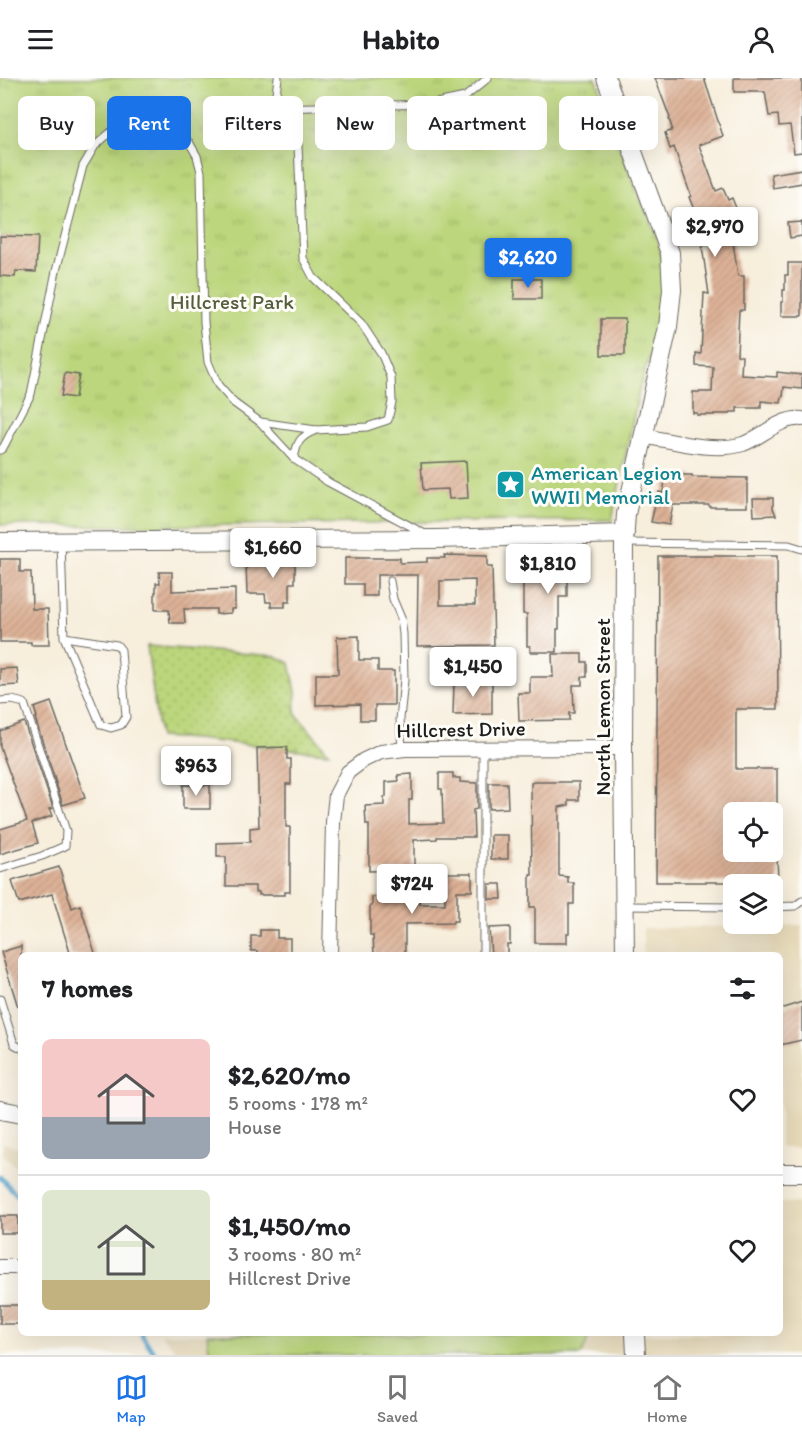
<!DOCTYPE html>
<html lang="en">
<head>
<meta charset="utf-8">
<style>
	:root { --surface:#fff; --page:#f2f2f2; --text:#202124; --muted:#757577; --line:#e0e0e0; --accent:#1a73e8 }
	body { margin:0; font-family:Itim,sans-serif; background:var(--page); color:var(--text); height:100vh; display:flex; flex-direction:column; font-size:22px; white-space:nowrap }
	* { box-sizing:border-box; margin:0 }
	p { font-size:20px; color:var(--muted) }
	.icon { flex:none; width:33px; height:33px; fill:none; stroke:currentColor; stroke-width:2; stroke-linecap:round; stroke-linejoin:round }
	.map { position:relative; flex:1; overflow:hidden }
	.details { position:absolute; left:18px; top:874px; width:765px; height:384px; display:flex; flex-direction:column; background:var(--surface); border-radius:9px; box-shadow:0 6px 24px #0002 }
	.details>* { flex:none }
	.hud { position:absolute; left:18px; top:18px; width:766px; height:54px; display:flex; gap:12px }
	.controls { position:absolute; left:723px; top:724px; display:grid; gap:12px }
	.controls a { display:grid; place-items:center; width:60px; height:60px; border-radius:9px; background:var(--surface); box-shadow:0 6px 24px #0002; font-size:30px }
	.price { position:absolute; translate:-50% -51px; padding:0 14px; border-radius:6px; background:#fff; color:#222; font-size:20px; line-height:39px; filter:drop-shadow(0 2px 3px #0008) }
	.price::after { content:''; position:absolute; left:50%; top:36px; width:18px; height:14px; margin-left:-9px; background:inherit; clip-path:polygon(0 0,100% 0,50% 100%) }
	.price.current { background:var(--accent); color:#fff }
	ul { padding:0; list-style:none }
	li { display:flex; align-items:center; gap:18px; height:150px; padding:0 24px }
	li+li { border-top:2px solid var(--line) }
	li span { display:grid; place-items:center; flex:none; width:168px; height:120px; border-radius:9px; color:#555 }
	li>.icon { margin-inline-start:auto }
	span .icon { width:72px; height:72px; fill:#fffc; stroke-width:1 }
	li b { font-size:26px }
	h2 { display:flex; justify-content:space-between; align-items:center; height:72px; padding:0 24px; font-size:26px }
	.chip { padding:0 21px; border-radius:9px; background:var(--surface); box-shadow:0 6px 24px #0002; font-size:21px; line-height:54px }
	.chip.current { background:var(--accent); color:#fff }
	header { display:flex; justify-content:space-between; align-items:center; height:78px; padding:0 24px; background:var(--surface); font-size:27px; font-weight:800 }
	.dock { display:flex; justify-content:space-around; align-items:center; height:84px; border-top:2px solid var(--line); background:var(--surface); font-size:16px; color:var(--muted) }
	.dock a { display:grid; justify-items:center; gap:3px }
	.dock .current { color:var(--accent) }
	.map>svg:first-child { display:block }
	.built { fill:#e7daba }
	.grass { fill:url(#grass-dots); stroke:#6c794c; stroke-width:1.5 }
	.park { fill:url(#park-tufts); stroke:#6c794c; stroke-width:1.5 }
	.pitch { fill:#bbd67b; stroke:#6c794c; stroke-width:1.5 }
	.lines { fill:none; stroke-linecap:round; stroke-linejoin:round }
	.stream { stroke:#54a5cf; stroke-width:4.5 }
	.building { fill:url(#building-hatch); fill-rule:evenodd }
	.service-casing { stroke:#69665f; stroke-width:9 }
	.minor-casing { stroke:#69665f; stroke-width:16 }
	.tertiary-casing { stroke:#69665f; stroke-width:20 }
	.service { stroke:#fff; stroke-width:7 }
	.minor { stroke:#fff; stroke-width:14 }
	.tertiary { stroke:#fff; stroke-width:18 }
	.labels { text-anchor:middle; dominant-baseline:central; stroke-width:6; stroke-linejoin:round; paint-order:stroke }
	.park-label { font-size:21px; fill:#545d3d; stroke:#fdfcf7 }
	.culture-label { font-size:21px; fill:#0d838f; stroke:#fdfcf7; text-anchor:start }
	.street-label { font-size:21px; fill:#1c1c1c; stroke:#fdfcf7 }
</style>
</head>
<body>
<header><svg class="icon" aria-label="menu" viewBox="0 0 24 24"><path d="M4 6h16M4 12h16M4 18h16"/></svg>Habito<svg class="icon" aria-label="person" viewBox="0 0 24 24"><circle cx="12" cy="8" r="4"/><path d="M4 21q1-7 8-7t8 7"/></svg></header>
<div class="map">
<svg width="802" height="1277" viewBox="0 0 802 1277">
	<defs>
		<pattern id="grass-dots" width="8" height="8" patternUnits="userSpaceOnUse" patternTransform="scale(1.5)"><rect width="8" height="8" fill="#bbd67b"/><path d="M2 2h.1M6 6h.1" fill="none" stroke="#a0b76a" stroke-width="1.8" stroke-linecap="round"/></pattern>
		<pattern id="park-tufts" width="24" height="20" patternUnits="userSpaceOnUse" patternTransform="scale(1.5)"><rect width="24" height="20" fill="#bbd67b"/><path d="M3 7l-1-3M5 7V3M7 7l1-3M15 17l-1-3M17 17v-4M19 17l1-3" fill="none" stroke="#a0b76a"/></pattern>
		<pattern id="building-hatch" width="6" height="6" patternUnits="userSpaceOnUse" patternTransform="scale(1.5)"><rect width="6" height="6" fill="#ddb297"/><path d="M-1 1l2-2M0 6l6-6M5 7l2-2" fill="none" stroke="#bd9882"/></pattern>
	</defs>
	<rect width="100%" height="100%" fill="#fdfcf7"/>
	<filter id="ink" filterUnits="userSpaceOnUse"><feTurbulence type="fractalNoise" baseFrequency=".0167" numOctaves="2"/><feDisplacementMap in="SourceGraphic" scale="12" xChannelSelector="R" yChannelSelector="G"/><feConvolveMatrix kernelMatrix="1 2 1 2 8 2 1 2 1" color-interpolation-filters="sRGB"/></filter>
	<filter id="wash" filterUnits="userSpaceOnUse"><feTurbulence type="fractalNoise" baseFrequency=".008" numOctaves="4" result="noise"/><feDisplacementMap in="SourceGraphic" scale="24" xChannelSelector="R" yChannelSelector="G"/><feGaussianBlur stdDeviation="1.35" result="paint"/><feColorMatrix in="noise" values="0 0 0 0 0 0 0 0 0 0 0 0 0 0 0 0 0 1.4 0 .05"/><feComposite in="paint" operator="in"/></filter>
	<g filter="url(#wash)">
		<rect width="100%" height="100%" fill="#f7eedc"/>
		<g class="built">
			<path d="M802,847v223h-22v-192l-136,-1 -1,-27z"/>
			<path d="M3,1065l18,5v25l-18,-20z"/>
			<path d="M780,1125h22v152h-622l-19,-21h619z"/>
		</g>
		<path class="grass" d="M147,568l128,10 15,7 6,29 -1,21 34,40 -134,-14 -36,-2z"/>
		<path class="park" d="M0,0h596l34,96 28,66 10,57 -28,90 -28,133 -463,6 -149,-1z"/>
		<path class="pitch" d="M207,1256h381l-2,11 -5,10h-369l-3,-7z"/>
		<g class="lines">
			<g class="stream">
				<path d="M0,1099l21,22"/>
				<path d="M141,1256l15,21"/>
			</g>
		</g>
		<g id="blocks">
			<g class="building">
				<path d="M655,0h49l19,58 -24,9 17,46 7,-3 5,12 4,-2 8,20 -10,4 8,54h6v34h-5l-2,45 5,1 -1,19 36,2v-5l25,3v14l-18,-2 -1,10h-1l-1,6 -20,-2v7h-24v4h-7v2h-16v1h-17v-2h-4v-21h19l1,-25 -17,-1v-13l5,1 3,-61 5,1 -7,-48 4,-1 -5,-29 -4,1 -8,-20 2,-1 -17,-49 -4,2 -5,-16 6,-2 1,-3 -3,-9 1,-1z"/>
				<path d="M734,0h68v74l-8,1 -4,-28 -11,1 -1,-11 -9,1 -4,-24h-31z"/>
				<path d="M802,91v14l-29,5 -2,-14z"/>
				<path d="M802,144v14l-12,2 -2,-15z"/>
				<path d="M0,158l38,1 -2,35 -20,-1 -1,6 -15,-1z"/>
				<path d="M788,185h14v53h-21v-14h2v-12h2v-15h3z"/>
				<rect x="514" y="201" width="27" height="20"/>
				<rect x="601" y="241" width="24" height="36"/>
				<path d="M65,295l14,2 -4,23 -14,-2z"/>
				<path d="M466,383l2,37 -19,1 -1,-10 -25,1 -2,-27z"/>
				<path d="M666,397h26v2l55,1v29h-37l-1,-2h-36l-4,20 -18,-3 4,-17h2l2,-13 4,1z"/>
				<path d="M753,420h20v10l3,7 -22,1z"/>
				<path d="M570,472h16v23h-19v24h-8v32h-2v23h-27v-6h-3v-32h-4v-31h7l-1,-31h41z"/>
				<path d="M280,473h15v32h-5v19h-5v5h-14v-5h-5l-1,-8h-18l-1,-31h34z"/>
				<path d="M444,477l43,1v11h5l2,78 -77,1 1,-71h-41v21h-14v-12h-18v-26h55v5l27,-1v-4h18zM475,502v25h-35v-24z"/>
				<path d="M658,478h119l1,153h-42v60h41v44h-43v39h43l1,32 -33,1v-3h-89z"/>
				<path d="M0,481h20v13h11l1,37h16l1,36h-18v-3h-31z"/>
				<path d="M159,494h13v19l63,-2v20h-4v4l-15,1v-5h-32l1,14h-15l-1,-13h-14v-18h1v-9h4z"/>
				<path d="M359,558v24h19v11h16v34h-19v15h-15v-16l-44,1v-31h22l-1,-37z"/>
				<path d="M552,576h30v8h5v15h-5v8h-9l1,28h-5v7l-50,1 -1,-28h12v-16h23z"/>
				<path d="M17,590l2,17 -19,1v-17z"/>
				<path d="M454,604h38v32l-39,1z"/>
				<path d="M51,624l34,96 -22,7 -28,-87 2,-1 -3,-9z"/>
				<path d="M24,644l29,86 -4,1 3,7 -20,7 6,20 -38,11v-25l27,-8 -27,-74v-16z"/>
				<path d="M287,669v12h4v25h-5v43h4v65h-5v3h-26v-3h-4v-6h-29v-29h-9v-14l33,-1v-14l9,-1 -2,-79z"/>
				<path d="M439,695h14v5h7v4l17,1v26l-4,1 1,27h-37v2l-23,1v29h-12v1l-33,1v-46h-3l-1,-19 19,-1v-8h2v-15l13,-1 -1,-6 14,-1v26h-3v24l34,-1 -1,-34h-3z"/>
				<path d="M534,704h45v18h-10v5l-10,2v69l9,1v6h6v21h-5v29h-2v10h-32v-36h-5v-32h2l-1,-92z"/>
				<path d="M489,705h18l1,25 -19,1z"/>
				<rect x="183" y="707" width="27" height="24"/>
				<rect x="491" y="757" width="17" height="24"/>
				<path d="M59,789l13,41 8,-3 16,51h-25l-19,-62 -33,9 -7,-22z"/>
				<path d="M445,795h27v18h-15v30h-4v2l-48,1v32h-31l-1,-21h-3v-29h2v-9h48v7h25z"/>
				<path d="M489,806h12l1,15h-13z"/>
				<path d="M510,849v17h-3v12h-16l-2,-28z"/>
				<path d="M260,852h17v8h13v15h-2v3h-30v-5h-7v-15h9z"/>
				<path d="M21,868v61h-3l-17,-55z"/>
				<path d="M802,924v38l-22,5v-36z"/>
				<rect x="0" y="1138" width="18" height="17"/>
				<rect x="0" y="1227" width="21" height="19"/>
			</g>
		</g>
	</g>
	<g filter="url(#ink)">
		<use href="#blocks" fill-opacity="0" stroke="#69665f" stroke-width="1.5"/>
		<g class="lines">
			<defs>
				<g id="service">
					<path d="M276,30l156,-4 33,-7 23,-19"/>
					<path d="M266,48l10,-18v-15l2,-15"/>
					<path d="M260,344l34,37 34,23 97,52"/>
					<path d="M0,372l3,-2 28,-54 25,-123 27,-105 12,-20 18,-16 24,-7 10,-1 23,5 19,15 8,14 4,16 3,150 4,40 10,23 16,18 26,19 56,8 51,-3 21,-7 4,-18 -1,-25 -10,-24 -20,-30 -48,-46 -10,-19 -6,-135 -21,-15"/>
					<path d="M294,381c3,-17 5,-22 22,-29"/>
					<path d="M61,464l3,95 37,88 10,3 10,-3 5,-8 -5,-67 -4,-5 -53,-8"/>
					<path d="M625,465l164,2 13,4"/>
					<path d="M390,503l3,18 8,19 2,16 1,46 -4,39 2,30"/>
					<path d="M0,623l12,-1 12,3 42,128 -1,15 -23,10 -42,13"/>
					<path d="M483,670v208"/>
					<path d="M625,828l109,1"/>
					<path d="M772,829l23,-1 7,-5"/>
					<path d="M0,921l14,45 7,4"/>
				</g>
				<g id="minor">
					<path d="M643,358c29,5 72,17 100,8 19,-7 37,-27 59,-25"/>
					<path d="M330,878l3,-134 3,-27 12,-23 16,-12 17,-8 24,-3 218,-1"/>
					<path d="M0,1189h21"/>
				</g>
				<g id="tertiary">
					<path d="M606,0l64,175 2,37 -4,37 -42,187 -2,29 -1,205 2,208"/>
					<path d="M0,464l436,-3 189,-5"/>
					<path d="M0,1032l21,4"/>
					<path d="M780,1095h22"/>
					<path d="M635,1256l1,21"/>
				</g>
			</defs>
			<use href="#service" class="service-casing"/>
			<use href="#minor" class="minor-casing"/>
			<use href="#tertiary" class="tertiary-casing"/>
			<use href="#service" class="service"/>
			<use href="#minor" class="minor"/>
			<use href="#tertiary" class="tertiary"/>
		</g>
	</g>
	<defs>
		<symbol id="sight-square" viewBox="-11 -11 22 22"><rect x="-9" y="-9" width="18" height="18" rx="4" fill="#0f9aa8" stroke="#fdfcf7"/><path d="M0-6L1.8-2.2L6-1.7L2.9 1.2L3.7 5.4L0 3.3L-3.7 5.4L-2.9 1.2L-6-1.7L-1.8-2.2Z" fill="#fff"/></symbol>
	</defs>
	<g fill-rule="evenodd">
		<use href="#sight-square" x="494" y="390" width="33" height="33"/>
	</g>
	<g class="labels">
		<g class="park-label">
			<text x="232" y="223">Hillcrest Park</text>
		</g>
		<g class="culture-label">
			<text x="531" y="394">American Legion<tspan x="531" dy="24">WWII Memorial</tspan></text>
		</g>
		<g class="street-label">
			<text transform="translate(602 629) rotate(-90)">North Lemon Street</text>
			<text transform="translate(461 651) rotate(-1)">Hillcrest Drive</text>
		</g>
	</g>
</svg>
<div class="controls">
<a><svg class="icon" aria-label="locate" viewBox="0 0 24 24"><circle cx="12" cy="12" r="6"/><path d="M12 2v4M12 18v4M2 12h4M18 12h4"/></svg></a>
<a><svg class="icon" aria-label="layers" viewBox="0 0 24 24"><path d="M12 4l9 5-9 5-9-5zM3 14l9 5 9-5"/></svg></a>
</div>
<b class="price" style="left:715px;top:180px">$2,970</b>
<b class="price current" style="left:528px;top:211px">$2,620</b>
<b class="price" style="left:273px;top:501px">$1,660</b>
<b class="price" style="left:548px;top:517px">$1,810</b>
<b class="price" style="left:473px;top:620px">$1,450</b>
<b class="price" style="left:196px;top:719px">$963</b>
<b class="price" style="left:412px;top:837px">$724</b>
<div class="hud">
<a class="chip">Buy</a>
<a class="chip current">Rent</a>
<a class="chip">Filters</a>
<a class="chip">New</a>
<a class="chip">Apartment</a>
<a class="chip">House</a>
</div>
<section class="details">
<h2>7 homes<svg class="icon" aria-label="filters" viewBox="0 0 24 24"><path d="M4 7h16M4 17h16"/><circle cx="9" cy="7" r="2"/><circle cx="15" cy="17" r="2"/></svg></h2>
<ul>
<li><span style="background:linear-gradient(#f6c9c9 65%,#9aa5b1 0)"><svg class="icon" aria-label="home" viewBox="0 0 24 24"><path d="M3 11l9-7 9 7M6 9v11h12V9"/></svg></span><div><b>$2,620/mo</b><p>5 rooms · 178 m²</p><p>House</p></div><svg class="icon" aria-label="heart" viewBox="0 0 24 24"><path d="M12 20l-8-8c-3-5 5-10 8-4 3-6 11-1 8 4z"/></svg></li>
<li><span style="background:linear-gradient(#dfe7d0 75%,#c2b280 0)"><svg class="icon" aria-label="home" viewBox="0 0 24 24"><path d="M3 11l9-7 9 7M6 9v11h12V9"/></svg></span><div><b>$1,450/mo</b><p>3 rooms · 80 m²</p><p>Hillcrest Drive</p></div><svg class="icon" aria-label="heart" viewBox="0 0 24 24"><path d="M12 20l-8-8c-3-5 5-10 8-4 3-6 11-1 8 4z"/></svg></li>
</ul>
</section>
</div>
<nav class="dock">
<a class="current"><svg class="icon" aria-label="map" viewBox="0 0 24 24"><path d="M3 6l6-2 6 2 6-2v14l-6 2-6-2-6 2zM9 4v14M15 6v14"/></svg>Map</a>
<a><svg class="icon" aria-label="saved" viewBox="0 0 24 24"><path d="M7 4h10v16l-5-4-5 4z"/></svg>Saved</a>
<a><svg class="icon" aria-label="home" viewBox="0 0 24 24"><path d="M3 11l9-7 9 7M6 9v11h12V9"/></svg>Home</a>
</nav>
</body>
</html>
